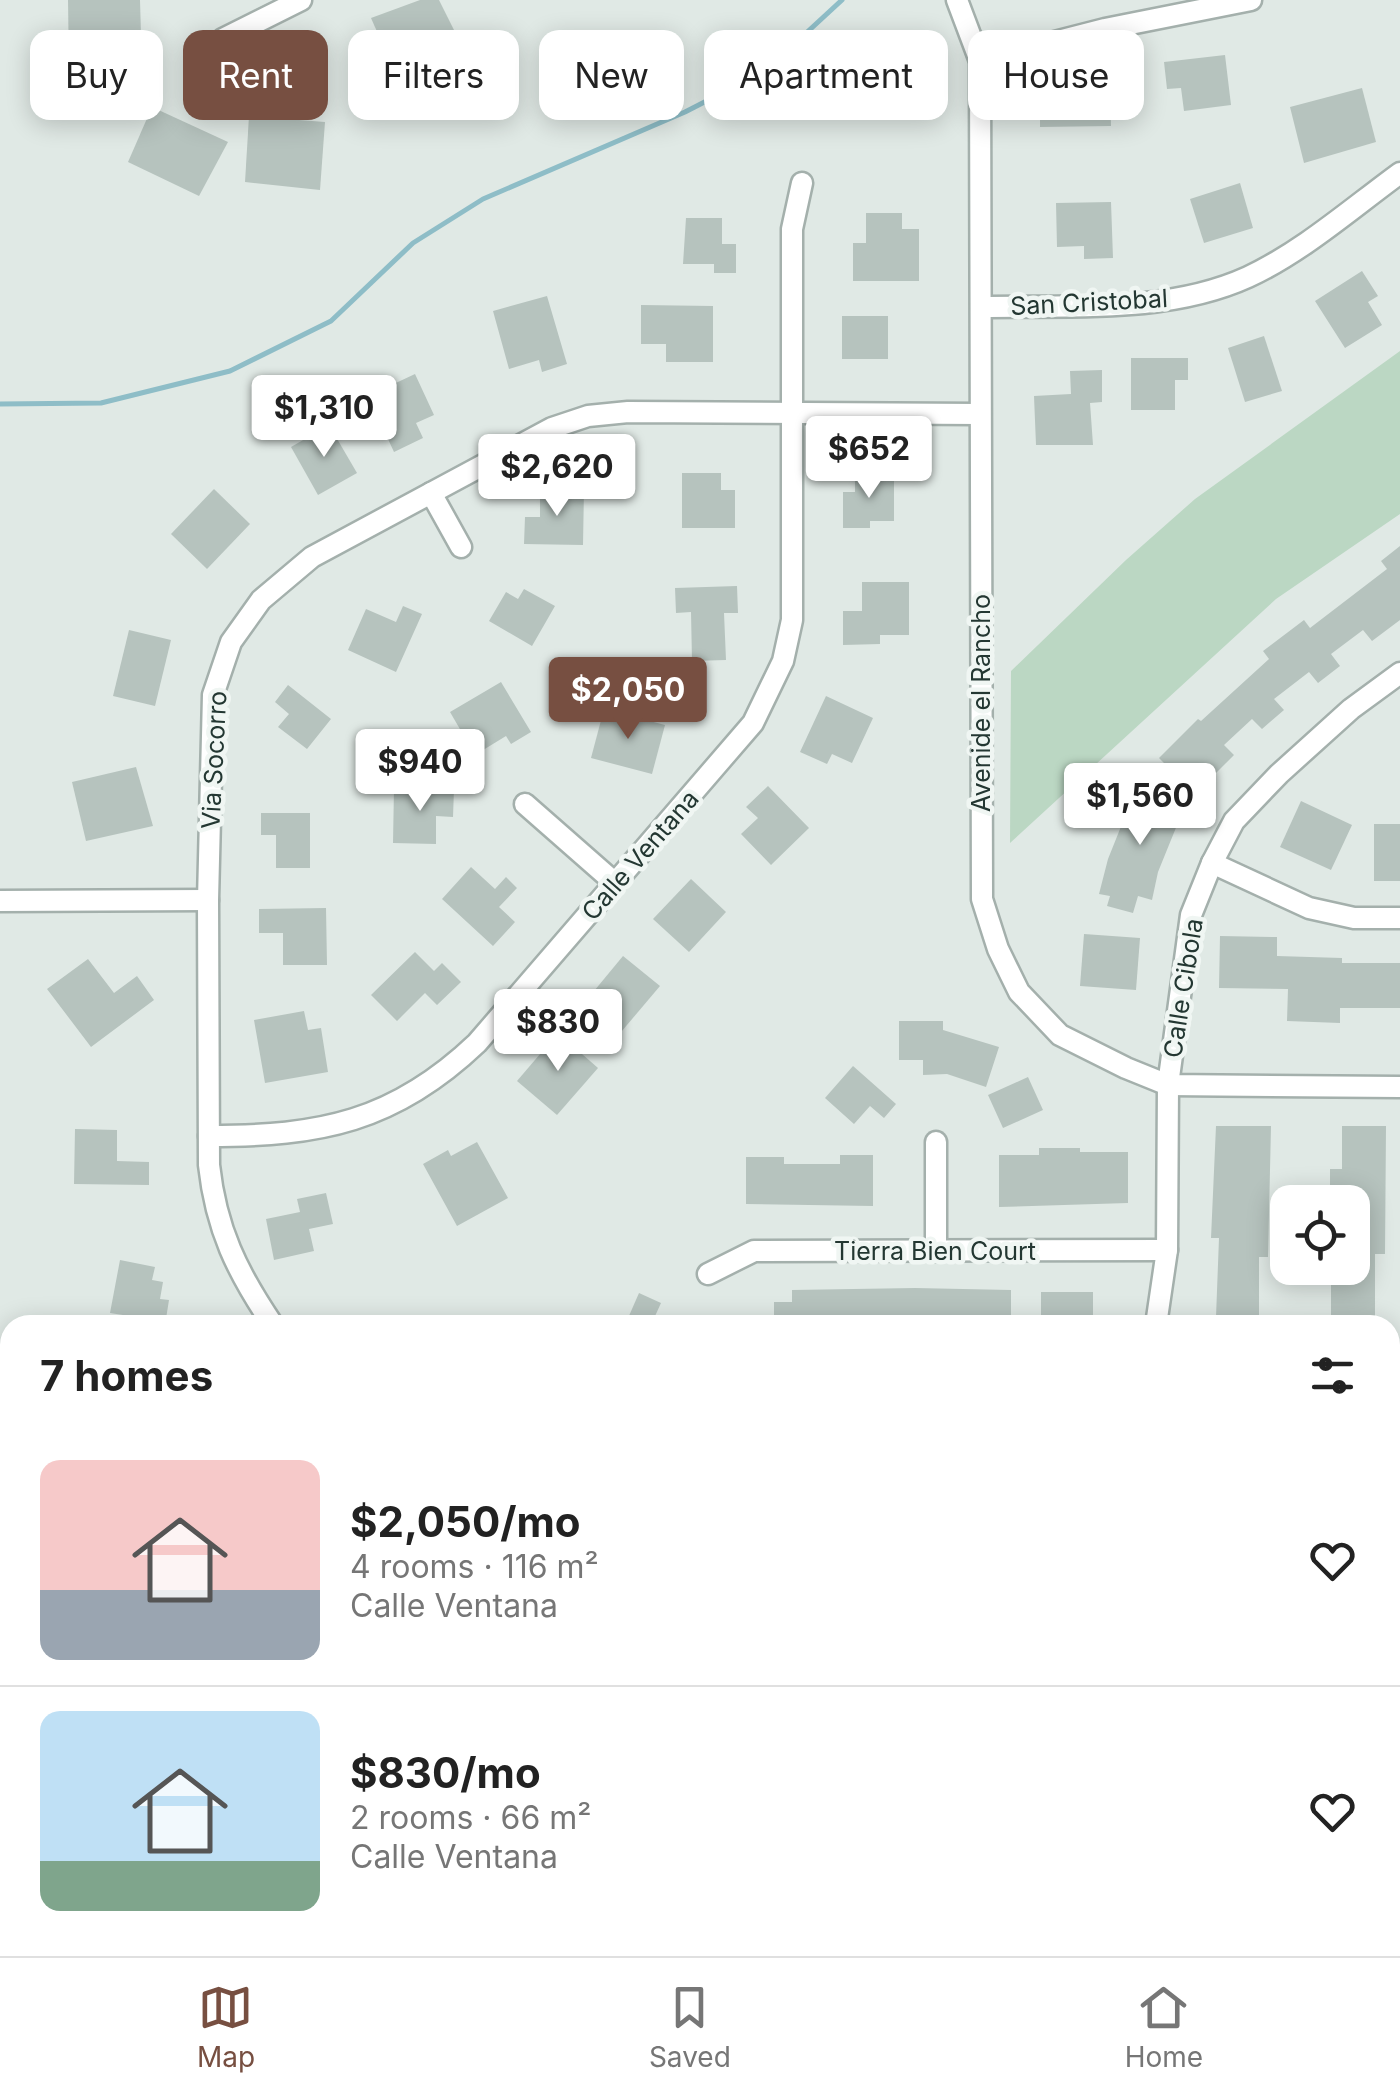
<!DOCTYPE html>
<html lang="en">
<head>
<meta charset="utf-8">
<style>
	:root { --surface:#fff; --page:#f6f6f6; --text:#222; --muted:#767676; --line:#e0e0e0; --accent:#774f41 }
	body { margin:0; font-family:Inter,sans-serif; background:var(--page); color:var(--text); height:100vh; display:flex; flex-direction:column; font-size:38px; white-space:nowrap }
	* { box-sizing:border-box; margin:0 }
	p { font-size:32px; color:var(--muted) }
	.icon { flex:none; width:55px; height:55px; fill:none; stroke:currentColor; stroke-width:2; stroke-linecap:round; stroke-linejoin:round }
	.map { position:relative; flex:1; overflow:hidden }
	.panel { position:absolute; left:0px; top:1315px; width:1400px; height:642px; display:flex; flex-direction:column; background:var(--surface); border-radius:30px 30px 0 0; box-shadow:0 5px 25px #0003 }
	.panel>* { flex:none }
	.top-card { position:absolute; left:30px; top:30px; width:1340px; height:90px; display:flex; gap:20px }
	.tools { position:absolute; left:1270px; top:1185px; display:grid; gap:20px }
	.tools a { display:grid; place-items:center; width:100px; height:100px; border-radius:20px; background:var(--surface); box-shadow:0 5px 25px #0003; font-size:50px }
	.price { position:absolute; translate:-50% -85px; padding:0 22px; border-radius:10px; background:#fff; color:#222; font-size:32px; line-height:65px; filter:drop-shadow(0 2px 5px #0008) }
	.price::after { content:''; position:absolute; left:50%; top:60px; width:30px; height:22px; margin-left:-15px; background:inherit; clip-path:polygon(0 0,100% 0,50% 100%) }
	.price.active { background:var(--accent); color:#fff }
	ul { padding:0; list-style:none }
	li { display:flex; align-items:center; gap:30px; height:250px; padding:0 40px }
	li+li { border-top:2px solid var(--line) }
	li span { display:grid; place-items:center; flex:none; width:280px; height:200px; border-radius:20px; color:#555 }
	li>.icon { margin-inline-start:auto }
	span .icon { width:120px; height:120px; fill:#fffc; stroke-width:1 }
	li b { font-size:42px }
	h2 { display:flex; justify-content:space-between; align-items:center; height:120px; padding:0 40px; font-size:42px }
	.chip { padding:0 35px; border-radius:20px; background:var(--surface); box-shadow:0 5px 25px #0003; font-size:35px; line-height:90px }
	.chip.active { background:var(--accent); color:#fff }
	.menu { display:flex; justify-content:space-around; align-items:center; height:140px; border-top:2px solid var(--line); background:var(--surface); font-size:28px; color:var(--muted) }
	.menu a { display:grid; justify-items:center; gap:5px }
	.menu .active { color:var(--accent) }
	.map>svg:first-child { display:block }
	.built { fill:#ced8d4 }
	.green { fill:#bbd7c3 }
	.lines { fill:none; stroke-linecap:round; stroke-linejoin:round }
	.stream { stroke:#8ebdc7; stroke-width:5 }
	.building { fill:#b6c3be }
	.lane-casing { stroke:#a4b0ac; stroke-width:15 }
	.street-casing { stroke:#a4b0ac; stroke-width:25 }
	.lane { stroke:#fff; stroke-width:10 }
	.street { stroke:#fff; stroke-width:20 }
	.labels { text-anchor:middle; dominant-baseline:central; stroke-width:9; stroke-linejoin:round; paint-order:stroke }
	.street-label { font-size:25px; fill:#233732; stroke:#f0f6f3 }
</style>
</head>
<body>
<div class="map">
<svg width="1400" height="1956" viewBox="0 0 1400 1956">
	<rect width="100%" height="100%" fill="#e0e9e5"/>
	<path class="built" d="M121,1948h936l1,8h-937z"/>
	<path class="green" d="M1400,351v163l-124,85 -266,244 1,-172 115,-111 69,-61z"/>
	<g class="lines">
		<path class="stream" d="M0,404l101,-1 129,-32 101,-50 82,-78 70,-44 202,-87 80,-41 77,-71"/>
	</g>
	<g class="building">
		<path d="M68,0h72l2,70h-73z"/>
		<path d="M420,0h19l27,54 -69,23 -26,-59z"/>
		<path d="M1225,55l6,50 -47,6 -3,-23 -14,1 -3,-27z"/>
		<path d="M1087,79h23l1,47 -71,1v-21h16l-1,-14 32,-1z"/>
		<path d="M1362,88l14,54 -72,21 -14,-56z"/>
		<path d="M152,107l76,35 -29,54 -71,-34z"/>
		<path d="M249,116l76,6 -5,68 -75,-8z"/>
		<path d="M1240,183l13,45 -49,15 -14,-44z"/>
		<path d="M1111,202l2,56 -29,1v-13l-27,1 -1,-44z"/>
		<path d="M866,213h36v16h17v52h-66v-38h13z"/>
		<path d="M686,218h36v26h14v29h-22v-9h-31z"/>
		<path d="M1362,271l16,25 -10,6 14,23 -37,23 -30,-47z"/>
		<path d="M547,296l20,68 -25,8 -3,-12 -30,9 -16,-58z"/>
		<path d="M641,305l72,1v56h-47v-18h-25z"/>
		<rect x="842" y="316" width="46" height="43"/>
		<path d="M1264,336l18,55 -37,11 -17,-54z"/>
		<path d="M1131,358h57v22h-13v30h-44z"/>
		<path d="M1102,370v32l-12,1 3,42h-57l-2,-49 37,-2 -1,-23z"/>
		<path d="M415,374l19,41 -18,8 7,15 -29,14 -26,-56z"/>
		<path d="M329,425l28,48 -39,22 -27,-48z"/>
		<path d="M682,473h39v17h14v38h-53z"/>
		<path d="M855,474h39v47h-24v7h-27v-36h12z"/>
		<path d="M540,488l44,1 -1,56 -59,-1 1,-27h15z"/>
		<path d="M214,489l36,35 -43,45 -36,-35z"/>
		<path d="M1400,546v74l-28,21 -9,-11 -32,24 9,12 -22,17 -9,-11 -35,27 10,11 -22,19 -10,-10 -28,26 10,10 -39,39 -36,-36 39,-39 3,2 68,-62 -6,-8 41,-31 6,8 77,-59 -6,-8z"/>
		<path d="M862,582h47v53h-29v9l-37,1v-34h19z"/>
		<path d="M737,586l1,27h-14l2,47 -34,1 -1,-49 -15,1 -1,-25z"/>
		<path d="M524,589l31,17 -23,40 -43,-25 17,-29 12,7z"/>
		<path d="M403,606l19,8 -26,58 -48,-22 18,-41 30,13z"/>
		<path d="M129,630l42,10 -16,66 -42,-10z"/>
		<path d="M501,682l30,50 -20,12 -5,-8 -31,19 -25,-43z"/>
		<path d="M288,685l43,34 -24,30 -29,-22 11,-13 -14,-12z"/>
		<path d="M826,696l47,22 -21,45 -20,-9 -5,10 -27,-12z"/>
		<path d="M604,709l61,16 -13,49 -61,-16z"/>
		<path d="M136,767l17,59 -67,15 -14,-59z"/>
		<path d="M1138,784l48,19 -28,69 -6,28 -14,-4 -5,17 -26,-7 3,-10 -11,-2 9,-35z"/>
		<path d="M768,786l41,42 -38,37 -30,-31 17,-16 -12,-11z"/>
		<path d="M394,788l60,1 -1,28 -17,-1v28l-43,-1z"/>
		<path d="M1301,801l51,24 -21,45 -51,-23z"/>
		<path d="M261,813h49v55h-34v-33h-15z"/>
		<rect x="1374" y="824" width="26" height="57"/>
		<path d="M471,867l24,22 11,-12 11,11 -18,19 16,15 -22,24 -51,-47z"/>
		<path d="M691,879l35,33 -37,40 -36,-33z"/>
		<path d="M326,908l1,57h-44v-32h-24v-24z"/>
		<path d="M1084,934l56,4 -4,52 -56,-4z"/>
		<path d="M1220,936l57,1v19l65,2v5h58v45h-60v15l-53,-2 1,-32 -69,-1z"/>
		<path d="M415,952l19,19 8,-8 19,19 -24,23 -12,-12 -28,28 -26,-26z"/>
		<path d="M623,956l37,30 -44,52 -36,-30z"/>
		<path d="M88,959l26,34 23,-17 17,24 -63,47 -44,-58z"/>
		<path d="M304,1011l4,19 13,-2 7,44 -63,11 -11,-63z"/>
		<path d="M899,1021h44v9l56,17 -13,40 -39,-13 -24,1v-15h-24z"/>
		<path d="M558,1033l40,35 -41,47 -40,-34z"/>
		<path d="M853,1066l43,38 -12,14 -14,-12 -16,18 -29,-26z"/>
		<path d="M1028,1077l15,33 -40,18 -15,-33z"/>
		<path d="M1216,1126h55l-3,131h-9v60h-43l3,-79h-8z"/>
		<path d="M1342,1126h44l-1,128h-10v64h-44v-37h21v-79h-22v-33h12z"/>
		<path d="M75,1129l42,1v31l32,1v23l-75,-1z"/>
		<path d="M477,1142l31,56 -51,28 -34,-62 25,-14 3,6z"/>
		<path d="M1039,1148h41v4h48v51l-129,4v-52h40z"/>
		<path d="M840,1155h33v51l-127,-2v-47h38v7h56z"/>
		<path d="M326,1193l7,31 -24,5 5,22 -40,9 -8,-41 34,-7 -3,-13z"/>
		<path d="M120,1260l35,7 -3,13 11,2 -3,17 9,1 -4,25h-24l1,-7 -32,-5z"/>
		<path d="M915,1288l96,2v35h-237v-23h18v-12z"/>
		<rect x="1041" y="1292" width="52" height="32"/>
		<path d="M639,1293l22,10 -10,22h-26z"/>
	</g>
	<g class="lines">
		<defs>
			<g id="lane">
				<path d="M740,1948v8"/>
				<path d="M1003,1956l1,-8"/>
			</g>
			<g id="street">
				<path d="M957,0l23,61 2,838 16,50 21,43 41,43 66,33 42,17 232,2"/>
				<path d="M223,39l78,-39"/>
				<path d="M980,61l125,-32 146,-29"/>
				<path d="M982,307c87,-2 185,7 266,-30 54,-25 104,-69 152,-104"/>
				<path d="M431,493l30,54"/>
				<path d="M525,804l90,79"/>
				<path d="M1212,863l97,45 45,10h46"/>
				<path d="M0,901l208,-1"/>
				<path d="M209,1136c111,0 185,-14 268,-93l276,-320 30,-62 9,-41v-391l10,-46"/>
				<path d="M936,1142v109"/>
				<path d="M708,1274l46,-23 413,-1"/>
				<path d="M273,1325c-36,-53 -57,-96 -64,-160l-1,-265 5,-205 18,-53 30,-42 51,-43 240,-129 36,-12 40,-4 352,2"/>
				<path d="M1156,1325l11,-75 1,-165 23,-170 21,-52 22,-42 45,-47 72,-65 49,-36"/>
				<path d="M1390,1857h10"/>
				<path d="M1107,1956l1,-8"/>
			</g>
		</defs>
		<use href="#lane" class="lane-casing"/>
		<use href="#street" class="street-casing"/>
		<use href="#lane" class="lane"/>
		<use href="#street" class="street"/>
	</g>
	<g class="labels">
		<g class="street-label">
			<text transform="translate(1089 302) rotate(-3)">San Cristobal</text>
			<text transform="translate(981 703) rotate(-90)">Avenide el Rancho</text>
			<text transform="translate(214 760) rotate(-87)">Via Socorro</text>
			<text transform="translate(640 855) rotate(-49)">Calle Ventana</text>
			<text transform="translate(1183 988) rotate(-81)">Calle Cibola</text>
			<text x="935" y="1251">Tierra Bien Court</text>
		</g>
	</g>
</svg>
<div class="tools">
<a><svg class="icon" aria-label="locate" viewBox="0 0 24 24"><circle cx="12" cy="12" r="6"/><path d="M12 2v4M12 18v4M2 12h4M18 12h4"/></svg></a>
</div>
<b class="price" style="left:324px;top:460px">$1,310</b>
<b class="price" style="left:869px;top:501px">$652</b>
<b class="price" style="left:557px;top:519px">$2,620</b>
<b class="price active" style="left:628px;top:742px">$2,050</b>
<b class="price" style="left:420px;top:814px">$940</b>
<b class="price" style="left:1140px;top:848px">$1,560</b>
<b class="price" style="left:558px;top:1074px">$830</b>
<div class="top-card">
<a class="chip">Buy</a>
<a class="chip active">Rent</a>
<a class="chip">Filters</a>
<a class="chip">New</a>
<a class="chip">Apartment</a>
<a class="chip">House</a>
</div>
<section class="panel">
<h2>7 homes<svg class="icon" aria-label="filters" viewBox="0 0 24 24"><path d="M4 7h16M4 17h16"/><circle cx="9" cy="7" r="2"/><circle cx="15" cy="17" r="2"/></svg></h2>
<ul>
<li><span style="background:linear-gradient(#f6c9c9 65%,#9aa5b1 0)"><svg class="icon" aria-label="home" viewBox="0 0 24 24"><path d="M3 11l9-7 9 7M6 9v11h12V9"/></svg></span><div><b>$2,050/mo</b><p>4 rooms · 116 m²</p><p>Calle Ventana</p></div><svg class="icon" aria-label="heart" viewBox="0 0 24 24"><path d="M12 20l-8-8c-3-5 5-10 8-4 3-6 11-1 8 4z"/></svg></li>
<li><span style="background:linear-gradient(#bfe0f5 75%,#7fa58c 0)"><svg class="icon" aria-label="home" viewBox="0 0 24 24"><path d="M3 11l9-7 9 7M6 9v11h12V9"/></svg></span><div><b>$830/mo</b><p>2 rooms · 66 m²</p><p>Calle Ventana</p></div><svg class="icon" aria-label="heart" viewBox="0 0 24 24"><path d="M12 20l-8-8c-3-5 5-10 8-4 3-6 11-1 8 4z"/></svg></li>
</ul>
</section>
</div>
<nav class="menu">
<a class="active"><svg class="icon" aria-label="map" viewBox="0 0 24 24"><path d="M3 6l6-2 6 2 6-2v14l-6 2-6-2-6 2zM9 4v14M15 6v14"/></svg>Map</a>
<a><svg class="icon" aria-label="saved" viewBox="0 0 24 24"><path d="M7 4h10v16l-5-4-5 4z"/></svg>Saved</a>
<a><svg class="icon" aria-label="home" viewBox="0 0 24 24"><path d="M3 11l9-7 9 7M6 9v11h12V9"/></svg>Home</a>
</nav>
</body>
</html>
